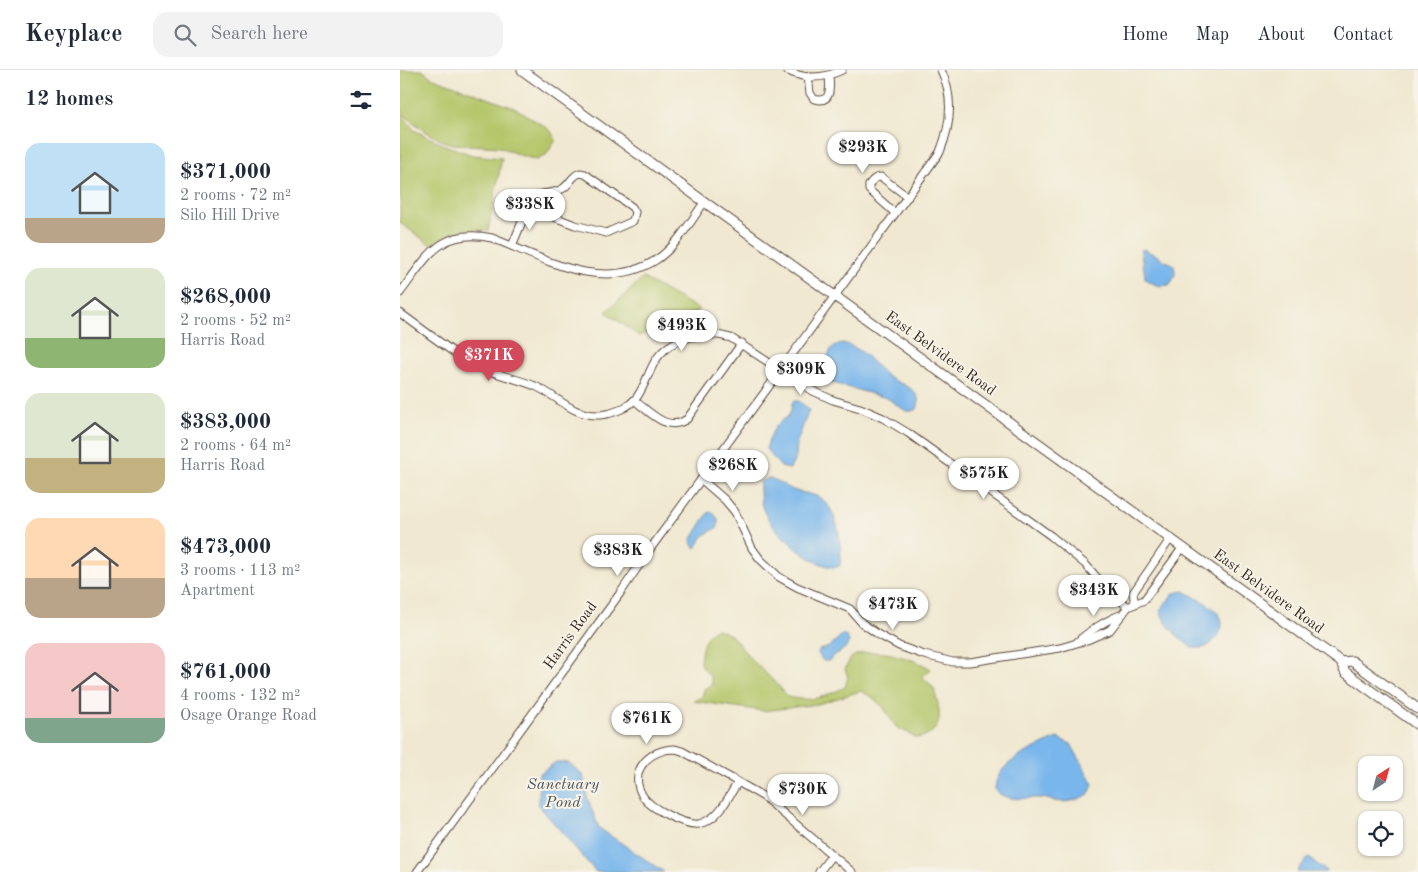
<!DOCTYPE html>
<html lang="en">
<head>
<meta charset="utf-8">
<style>
	:root { --surface:#fff; --page:#f2f2f3; --text:#1f2937; --muted:#747a83; --line:#e0e1e3; --accent:#d1495b }
	body { margin:0; font-family:"Old Standard TT",serif; background:var(--page); color:var(--text); height:100vh; display:flex; flex-direction:column; font-size:19px; white-space:nowrap }
	* { box-sizing:border-box; margin:0 }
	p { font-size:16px; color:var(--muted) }
	.icon { flex:none; width:28px; height:28px; fill:none; stroke:currentColor; stroke-width:2; stroke-linecap:round; stroke-linejoin:round }
	.map { position:relative; flex:1; overflow:hidden }
	.drawer { display:flex; flex-direction:column; background:var(--surface); width:400px }
	.drawer>* { flex:none }
	.needle { width:32px; rotate:36deg }
	.controls { position:absolute; left:958px; top:686px; display:grid; gap:10px }
	.controls a { display:grid; place-items:center; width:45px; height:45px; border-radius:10px; background:var(--surface); box-shadow:0 1px 4px #0004; font-size:25px }
	.price { position:absolute; translate:-50% -42px; padding:0 11px; border-radius:18px; background:#fff; color:#222; font-size:16px; line-height:32px; filter:drop-shadow(0 1px 2px #0008) }
	.price::after { content:''; position:absolute; left:50%; top:30px; width:15px; height:11px; margin-left:-8px; background:inherit; clip-path:polygon(0 0,100% 0,50% 100%) }
	.price.active { background:var(--accent); color:#fff }
	ul { padding:0; list-style:none }
	li { display:flex; align-items:center; gap:15px; height:125px; padding:0 25px }
	li span { display:grid; place-items:center; flex:none; width:140px; height:100px; border-radius:15px; color:#555 }
	li>.icon { margin-inline-start:auto }
	span .icon { width:60px; height:60px; fill:#fffc; stroke-width:1 }
	li b { font-size:21px }
	h2 { display:flex; justify-content:space-between; align-items:center; height:60px; padding:0 25px; font-size:21px }
	header { display:flex; align-items:center; gap:30px; box-sizing:border-box; height:70px; padding:0 25px; background:var(--surface); border-bottom:1px solid var(--line) }
	header strong { font-size:24px }
	nav { display:flex; gap:28px; margin-inline-start:auto; font-size:18px }
	.search { width:350px; height:45px; background:var(--page); display:flex; align-items:center; gap:12px; box-sizing:border-box; padding:0 18px; border-radius:15px; color:var(--muted); font-size:19px }
	main { display:flex; flex:1; min-height:0 }
	.map>svg:first-child { display:block }
	.green { fill:#b4c669; stroke:#787844 }
	.water { fill:#78b6eb; stroke:#5a7084 }
	.lines { fill:none; stroke-linecap:round; stroke-linejoin:round }
	.minor-casing { stroke:#564639; stroke-width:9 }
	.major-casing { stroke:#564639; stroke-width:11 }
	.minor { stroke:#fff; stroke-width:7 }
	.major { stroke:#fff; stroke-width:9 }
	.labels { text-anchor:middle; dominant-baseline:central; stroke-width:4; stroke-linejoin:round; paint-order:stroke }
	.street-label { font-size:15px; fill:#3b2a1e; stroke:#f7f3e8 }
	.water-label { font-size:16px; font-style:italic; fill:#4d545c; stroke:#f7f3e8 }
</style>
</head>
<body>
<header>
<strong>Keyplace</strong>
<div class="search"><svg class="icon" aria-label="search" viewBox="0 0 24 24"><circle cx="10" cy="10" r="6"/><path d="M15 15l6 6"/></svg>Search here</div>
<nav><a>Home</a><a>Map</a><a>About</a><a>Contact</a></nav>
</header>
<main>
<section class="drawer">
<h2>12 homes<svg class="icon" aria-label="filters" viewBox="0 0 24 24"><path d="M4 7h16M4 17h16"/><circle cx="9" cy="7" r="2"/><circle cx="15" cy="17" r="2"/></svg></h2>
<ul>
<li><span style="background:linear-gradient(#bfe0f5 75%,#b9a48a 0)"><svg class="icon" aria-label="home" viewBox="0 0 24 24"><path d="M3 11l9-7 9 7M6 9v11h12V9"/></svg></span><div><b>$371,000</b><p>2 rooms · 72 m²</p><p>Silo Hill Drive</p></div></li>
<li><span style="background:linear-gradient(#dfe7d0 70%,#8fb573 0)"><svg class="icon" aria-label="home" viewBox="0 0 24 24"><path d="M3 11l9-7 9 7M6 9v11h12V9"/></svg></span><div><b>$268,000</b><p>2 rooms · 52 m²</p><p>Harris Road</p></div></li>
<li><span style="background:linear-gradient(#dfe7d0 65%,#c2b280 0)"><svg class="icon" aria-label="home" viewBox="0 0 24 24"><path d="M3 11l9-7 9 7M6 9v11h12V9"/></svg></span><div><b>$383,000</b><p>2 rooms · 64 m²</p><p>Harris Road</p></div></li>
<li><span style="background:linear-gradient(#ffd9b3 60%,#b9a48a 0)"><svg class="icon" aria-label="home" viewBox="0 0 24 24"><path d="M3 11l9-7 9 7M6 9v11h12V9"/></svg></span><div><b>$473,000</b><p>3 rooms · 113 m²</p><p>Apartment</p></div></li>
<li><span style="background:linear-gradient(#f6c9c9 75%,#7fa58c 0)"><svg class="icon" aria-label="home" viewBox="0 0 24 24"><path d="M3 11l9-7 9 7M6 9v11h12V9"/></svg></span><div><b>$761,000</b><p>4 rooms · 132 m²</p><p>Osage Orange Road</p></div></li>
</ul>
</section>
<div class="map">
<svg width="1018" height="802" viewBox="0 0 1018 802">
	<rect width="100%" height="100%" fill="#f7f3e8"/>
	<filter id="ink" filterUnits="userSpaceOnUse"><feTurbulence type="fractalNoise" baseFrequency=".02" numOctaves="2"/><feDisplacementMap in="SourceGraphic" scale="10" xChannelSelector="R" yChannelSelector="G"/><feConvolveMatrix kernelMatrix="1 2 1 2 8 2 1 2 1" color-interpolation-filters="sRGB"/></filter>
	<filter id="wash" filterUnits="userSpaceOnUse"><feTurbulence type="fractalNoise" baseFrequency=".0096" numOctaves="4" result="noise"/><feDisplacementMap in="SourceGraphic" scale="20" xChannelSelector="R" yChannelSelector="G"/><feGaussianBlur stdDeviation="1.12" result="paint"/><feColorMatrix in="noise" values="0 0 0 0 0 0 0 0 0 0 0 0 0 0 0 0 0 1.4 0 .05"/><feComposite in="paint" operator="in"/></filter>
	<g filter="url(#wash)">
		<rect width="100%" height="100%" fill="#f0e8d0"/>
		<g class="green">
			<path d="M0,0h22l9,7 86,32 33,21 6,10 -10,15 -9,5 -18,-5 -19,-8 -47,-3 -11,-3 -17,-10 -20,-15 -5,-10z"/>
			<path d="M0,42l14,18 28,14 30,11 30,3 -14,73c-24,-3 -37,0 -57,14l-31,-22z"/>
			<path d="M243,208l57,32 -61,26 -33,-24z"/>
			<path d="M317,559l14,6 20,24 28,27 8,11c27,5 34,1 58,-10l3,-10 -3,-8c2,-3 4,-9 6,-11 18,-14 63,0 80,11l-8,8c3,4 8,7 11,12 1,3 2,8 3,11 5,20 3,33 -20,38l-21,-11 -13,-20 -11,-10 -11,-6 -43,13 -54,7 -71,-10 9,-4 2,-8 8,-4 -2,-9 -10,-12c1,-13 3,-31 17,-35z"/>
		</g>
		<g class="water">
			<path d="M746,179l2,3c10,2 15,9 25,12 4,8 2,14 -4,21l-11,1 -13,-7c0,-10 -4,-19 -4,-29z"/>
			<path d="M443,273c27,8 30,25 50,37 8,4 17,6 23,14 3,5 3,10 1,15l-5,2h-6l-19,-13 -69,-19 -3,-6c3,-3 7,-5 9,-9 6,-9 5,-20 19,-21z"/>
			<path d="M394,331h5l10,9 -12,32 -1,15 -6,12 -9,-2 -15,-18c3,-8 5,-16 10,-23 9,-10 15,-6 16,-23z"/>
			<path d="M369,408c10,3 15,8 24,12 8,3 16,3 23,6 22,8 27,50 24,70 -2,0 -5,2 -7,1 -22,-1 -63,-38 -70,-58 -3,-8 -3,-18 -3,-27z"/>
			<path d="M312,441l6,8v8l-15,9 -7,12 -4,-3 -1,-5 17,-27z"/>
			<path d="M784,521c10,6 25,12 33,21 11,11 2,27 -9,34 -5,3 -10,2 -16,2 -14,-12 -26,-20 -32,-38l14,-17z"/>
			<path d="M442,565h3l4,6c-4,13 -14,10 -20,20h-6l-5,-8 1,-3 10,-3z"/>
			<path d="M657,668l14,6 22,40 -4,10c-10,5 -22,10 -34,7 -5,-1 -10,-3 -15,-3 -17,-1 -32,5 -45,-8 0,-29 40,-41 62,-52z"/>
			<path d="M156,692l13,1 14,12 5,25 11,28 65,44h-68l-57,-66v-32z"/>
			<path d="M908,787l18,14v1h-29z"/>
		</g>
	</g>
	<g filter="url(#ink)">
		<g class="lines">
			<defs>
				<g id="minor">
					<path d="M386,0c19,10 37,9 56,0"/>
					<path d="M408,7l2,16 4,6c18,5 16,-11 15,-24"/>
					<path d="M180,103l5,1 47,33 3,5 -2,9 -27,12 -31,-8 -47,-18c10,-19 19,-10 34,-18 8,-4 9,-13 18,-16z"/>
					<path d="M495,143l-26,-23v-5c3,-5 6,-8 12,-8l27,20"/>
					<path d="M112,176l16,-39"/>
					<path d="M0,223c27,-36 40,-66 92,-55 51,20 110,56 164,22 21,-14 35,-39 49,-59"/>
					<path d="M0,243l67,49c21,11 46,15 68,24 25,11 36,30 65,29 12,-1 29,-7 37,-18 7,-10 11,-23 17,-34 15,-27 51,-33 77,-25l82,53 20,9 27,8 23,10 25,15 143,103 34,28 22,25 21,18"/>
					<path d="M234,330c16,12 33,33 53,19l55,-76"/>
					<path d="M301,409l24,21 10,12 17,36 8,11 19,18 18,10 53,22 12,14 17,12 20,11 25,9 29,7h17l90,-14 27,-8 23,-10 18,-23 16,-7 39,-53"/>
					<path d="M735,534l-2,-11 38,-55"/>
					<path d="M677,572c11,-10 32,-24 46,-28"/>
					<path d="M275,679l7,2 56,31c-8,12 -16,30 -28,37 -3,2 -7,4 -11,5 -14,2 -50,-16 -57,-29 -14,-25 8,-46 33,-46z"/>
					<path d="M338,712l26,15 88,75"/>
					<path d="M17,802l204,-280 27,-40 292,-400c11,-27 14,-55 1,-82"/>
					<path d="M419,802l13,-17"/>
				</g>
				<g id="major">
					<path d="M122,0l819,592 4,10 73,53"/>
					<path d="M941,592l11,-1 66,48"/>
				</g>
			</defs>
			<use href="#minor" class="minor-casing"/>
			<use href="#major" class="major-casing"/>
			<use href="#minor" class="minor"/>
			<use href="#major" class="major"/>
		</g>
	</g>
	<g class="labels">
		<g class="street-label">
			<text transform="translate(540 284) rotate(36)">East Belvidere Road</text>
			<text transform="translate(868 522) rotate(36)">East Belvidere Road</text>
			<text transform="translate(171 566) rotate(-54)">Harris Road</text>
		</g>
		<g class="water-label">
			<text x="163" y="715">Sanctuary<tspan x="163" dy="18">Pond</tspan></text>
		</g>
	</g>
</svg>
<div class="controls">
<a><svg class="needle" viewBox="-14 -14 28 28"><path d="M0-13l5 13h-10z" fill="#e53935"/><path d="M0 13l5-13h-10z" fill="#747a83"/></svg></a>
<a><svg class="icon" aria-label="locate" viewBox="0 0 24 24"><circle cx="12" cy="12" r="6"/><path d="M12 2v4M12 18v4M2 12h4M18 12h4"/></svg></a>
</div>
<b class="price" style="left:463px;top:104px">$293K</b>
<b class="price" style="left:130px;top:161px">$338K</b>
<b class="price" style="left:282px;top:282px">$493K</b>
<b class="price active" style="left:89px;top:312px">$371K</b>
<b class="price" style="left:401px;top:326px">$309K</b>
<b class="price" style="left:333px;top:422px">$268K</b>
<b class="price" style="left:584px;top:430px">$575K</b>
<b class="price" style="left:218px;top:507px">$383K</b>
<b class="price" style="left:694px;top:547px">$343K</b>
<b class="price" style="left:493px;top:561px">$473K</b>
<b class="price" style="left:247px;top:675px">$761K</b>
<b class="price" style="left:403px;top:746px">$730K</b>
</div>
</main>
</body>
</html>
